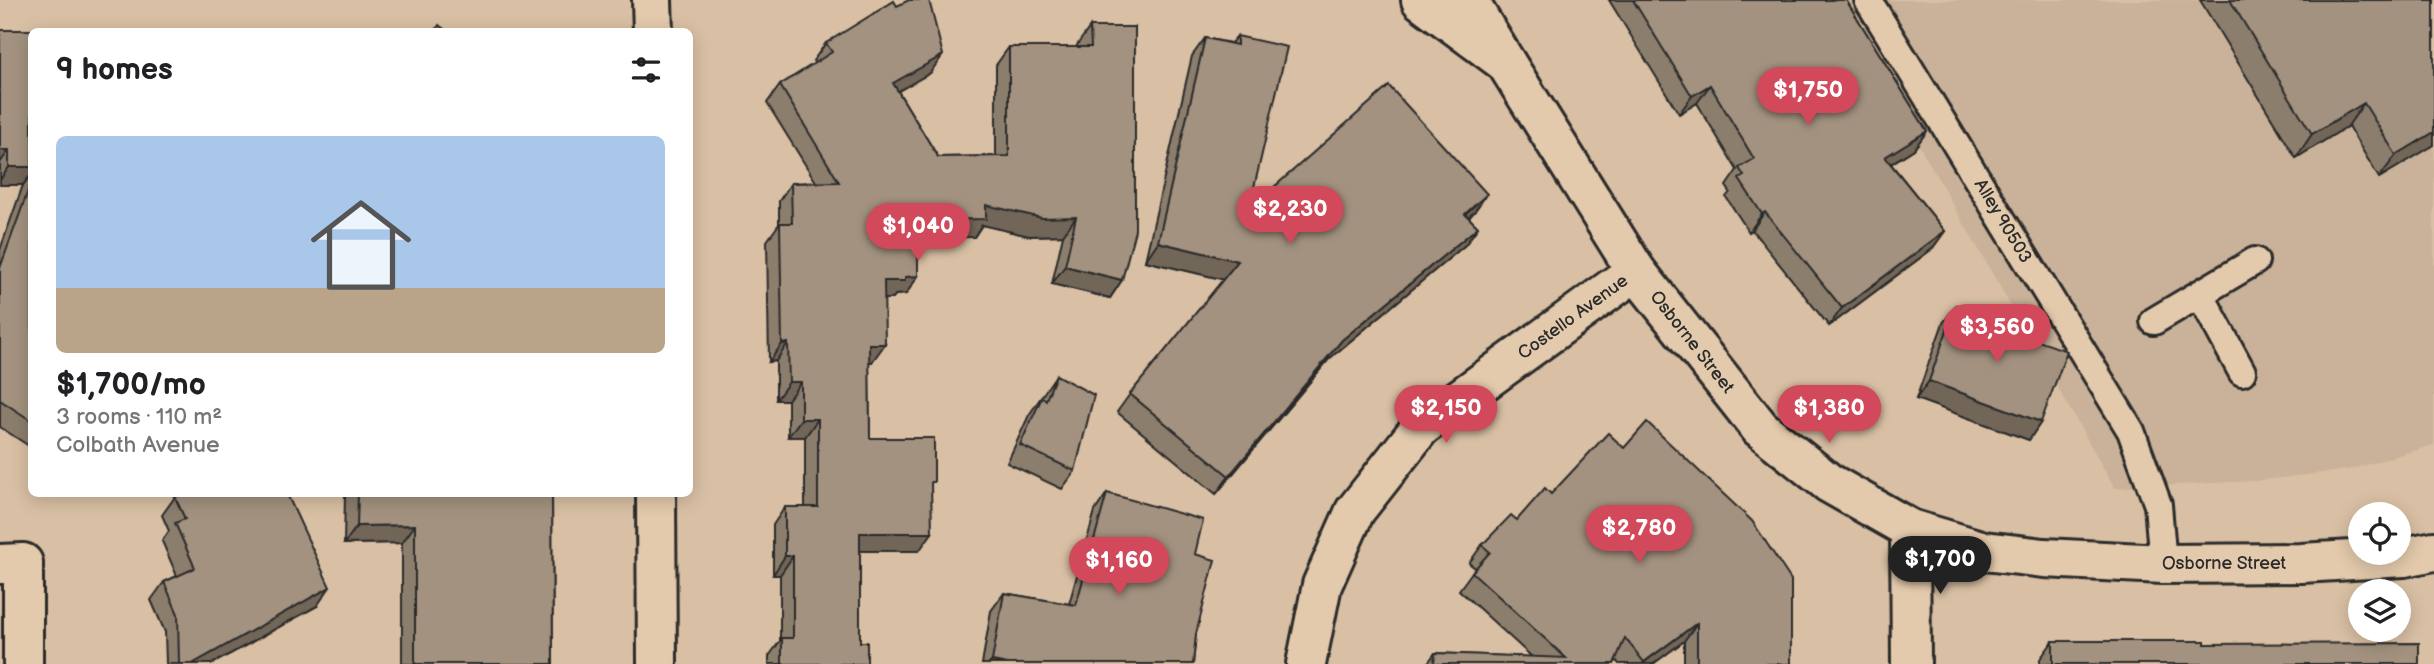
<!DOCTYPE html>
<html lang="en">
<head>
<meta charset="utf-8">
<style>
	:root { --surface:#fff; --page:#f2f2f2; --text:#202124; --muted:#757577; --line:#e0e0e0; --accent:#d1495b }
	body { margin:0; font-family:"Balsamiq Sans",sans-serif; background:var(--page); color:var(--text); height:100vh; display:flex; flex-direction:column; font-size:26px; white-space:nowrap }
	* { box-sizing:border-box; margin:0 }
	p { font-size:23px; color:var(--muted) }
	.icon { flex:none; width:38px; height:38px; fill:none; stroke:currentColor; stroke-width:2; stroke-linecap:round; stroke-linejoin:round }
	.map { position:relative; flex:1; overflow:hidden }
	.details { position:absolute; left:28px; top:28px; width:665px; height:469px; display:flex; flex-direction:column; background:var(--surface); border-radius:10px; box-shadow:0 4px 18px #0003 }
	.details>* { flex:none }
	.fabs { position:absolute; left:2348px; top:502px; display:grid; gap:14px }
	.fabs a { display:grid; place-items:center; width:63px; height:63px; border-radius:50%; background:var(--surface); box-shadow:0 4px 18px #0003; font-size:35px }
	.price { position:absolute; translate:-50% -60px; padding:0 16px; border-radius:24px; background:var(--accent); color:#fff; font-size:23px; line-height:46px; filter:drop-shadow(0 2px 4px #0008) }
	.price::after { content:''; position:absolute; left:50%; top:42px; width:21px; height:16px; margin-left:-10px; background:inherit; clip-path:polygon(0 0,100% 0,50% 100%) }
	.price.current { background:#222; color:#fff }
	ul { padding:0; list-style:none }
	li { display:grid; align-content:center; gap:14px; height:371px; padding:0 28px }
	li+li { border-top:2px solid var(--line) }
	li span { display:grid; place-items:center; height:217px; border-radius:10px; color:#555 }
	li>.icon { margin-inline-start:auto }
	span .icon { width:126px; height:126px; fill:#fffc; stroke-width:1 }
	li b { font-size:30px }
	h2 { display:flex; justify-content:space-between; align-items:center; height:84px; padding:0 28px; font-size:30px }
	.map>svg:first-child { display:block }
	.built { fill:#c9b299 }
	.lines { fill:none; stroke-linecap:round; stroke-linejoin:round }
	.service-casing { stroke:#2b2b2b; stroke-width:32 }
	.minor-casing { stroke:#2b2b2b; stroke-width:44 }
	.tertiary-casing { stroke:#2b2b2b; stroke-width:44 }
	.service { stroke:#e4caac; stroke-width:26 }
	.minor { stroke:#e4caac; stroke-width:38 }
	.tertiary { stroke:#e4caac; stroke-width:38 }
	.wall { fill:#8c7e6d; stroke:#2b2b2b; stroke-width:2 }
	.shaded-wall { fill:#726659; stroke:#2b2b2b; stroke-width:2 }
	.building { fill:#a3927f; stroke:#2b2b2b; stroke-width:2 }
	.labels { text-anchor:middle; dominant-baseline:central; stroke-width:5; stroke-linejoin:round; paint-order:stroke }
	.street-label { font-size:18px; fill:#2b2b2b; stroke:#e4caac }
</style>
</head>
<body>
<div class="map">
<svg width="2434" height="664" viewBox="0 0 2434 664">
	<rect width="100%" height="100%" fill="#d9c0a4"/>
	<filter id="ink" filterUnits="userSpaceOnUse"><feTurbulence type="fractalNoise" baseFrequency=".0143" numOctaves="2"/><feDisplacementMap in="SourceGraphic" scale="14" xChannelSelector="R" yChannelSelector="G"/><feConvolveMatrix kernelMatrix="1 2 1 2 8 2 1 2 1" color-interpolation-filters="sRGB"/></filter>
	<g filter="url(#ink)">
		<path class="built" d="M1836,0h598v445l-86,25 -93,11 -140,7z"/>
		<g class="lines">
			<defs>
				<g id="service">
					<path d="M1868,0l263,431 27,74 5,59"/>
					<path d="M2200,294l42,78"/>
					<path d="M2154,321l101,-60"/>
				</g>
				<g id="minor">
					<path d="M652,0l1,32"/>
					<path d="M1468,0l38,63"/>
					<path d="M656,494l1,170"/>
					<path d="M1910,529l1,135"/>
					<path d="M0,564l23,-1v101"/>
					<path d="M1306,664l16,-79 33,-74 66,-84 215,-156"/>
				</g>
				<path id="tertiary" d="M1421,0l85,63 130,208 124,157 69,55 81,46 74,22 60,7 119,6 138,-1 103,-6 30,-6"/>
			</defs>
			<use href="#service" class="service-casing"/>
			<use href="#minor" class="minor-casing"/>
			<use href="#tertiary" class="tertiary-casing"/>
			<use href="#service" class="service"/>
			<use href="#minor" class="minor"/>
			<use href="#tertiary" class="tertiary"/>
		</g>
		<g class="wall">
			<path d="M1609,0h237l81,131 -13,18 -23,15 54,67 -13,18 -103,77 -77,-96 -3,2 -23,-35 4,-5 -4,-6 11,-16 -40,-67 -18,11z"/>
			<path d="M2200,0h234v145l-55,33 -31,-52 -52,32z"/>
			<path d="M1090,27l32,253 -12,18 -58,-14 11,-49 -34,1 -47,-11 -8,12h-45l-11,16v23l-12,18 -11,1 -2,4h-9l-12,63h-3l1,76 61,49 -12,64h-59v91l7,22h-98v-8l11,-15v-66h-7v-50l12,-18h20v-70h-17v-37h-12v-39l-7,1 -2,-121 12,-17v-23l12,-18 25,-1 -49,-79 13,-18 35,-22 -2,-2 13,-18 104,30 -32,18 40,66 58,-1v-91l13,-18h68v-2z"/>
			<path d="M0,30l32,2v416l-32,-21v-177l23,-65h-23z"/>
			<path d="M1237,36l12,173 225,3 -5,6 9,9 -13,18 -136,114 -113,135 -99,-82 13,-18 94,-115 -79,-18 47,-205 13,-18 26,5z"/>
			<path d="M1956,305l66,30 19,87 -12,18 -113,-41 27,-76z"/>
			<path d="M1056,375l19,96 -13,18 -55,-26 22,-48z"/>
			<path d="M1107,493l88,61 1,80 -3,30h-211l9,-53 13,-18 65,11 26,-93z"/>
			<path d="M345,494h207l1,170h-151v-121l-58,1z"/>
			<path d="M1551,494l240,170h-107v-23l-31,23h-34l-3,-4 -2,4h-187l8,-11 97,4 -73,-67 16,-22 -6,-5 13,-18 35,-25z"/>
			<path d="M175,497l142,109 -105,58h-46l-1,-32 -14,-32 13,-18 13,-6 -15,-35 7,-10 -7,-16z"/>
			<path d="M2053,641l152,3 214,20h-379v-5z"/>
		</g>
		<g class="shaded-wall">
			<path d="M943,55l-13,18 -49,28 12,-18z"/>
			<path d="M1710,85l-13,18 -18,11 13,-18z"/>
			<path d="M2364,103l-16,23 -52,32 16,-24z"/>
			<path d="M1927,131l-13,18 -42,26 13,-18z"/>
			<path d="M2434,132v13l-55,33 17,-23z"/>
			<path d="M0,150h9l-9,13z"/>
			<path d="M9,167h23v7l-9,11h-23v-5z"/>
			<path d="M1487,194l-13,18 -22,20 13,-18z"/>
			<path d="M986,205l90,12 -13,18 -34,1 -47,-11 -8,12 -59,1 13,-18z"/>
			<path d="M1765,212l-13,18 -3,2 13,-18z"/>
			<path d="M1478,227l-13,18 -136,114 -113,135 13,-18 113,-136z"/>
			<path d="M1945,231l-13,18 -103,77 13,-18z"/>
			<path d="M918,238h11l-13,18z"/>
			<path d="M1158,242l80,19 -13,19 -80,-19z"/>
			<path d="M1065,266l57,14 -12,18 -58,-14z"/>
			<path d="M918,276l-12,18 -11,1 -2,4h-22l13,-18 21,-4z"/>
			<path d="M788,343l-12,18 -7,1 13,-18z"/>
			<path d="M869,344h16l-13,18h-16z"/>
			<path d="M1929,381l112,41 -12,18 -113,-41z"/>
			<path d="M789,382h12l-13,18h-12z"/>
			<path d="M801,419h17l-13,18h-17z"/>
			<path d="M415,525l-13,18 -58,1 13,-18z"/>
			<path d="M860,533h72l-13,18h-72z"/>
			<path d="M785,556h8l-13,19h-7z"/>
			<path d="M330,587l-13,19 -105,58h-20z"/>
			<path d="M1697,623l-13,18 -31,23h-11z"/>
			<path d="M992,661l16,3h-19z"/>
		</g>
		<g class="building">
			<path d="M909,0h20l14,55 -50,28 45,74 71,-1v-109h82l-1,-20h45v203l-13,50 -57,-14 11,-49 -34,1 -56,-13v14l-58,1 1,18h-11v38l-13,1v4h-21l1,63h-16l1,94h64v44h-3l1,51h-72v109h7v22h-85v-26h11v-82h-8v-49h33v-88h-17v-37h-12l-1,-39 -6,1 -2,-121h12l-1,-40 48,-1 -59,-97 52,-33 -6,-9 68,-42 3,5z"/>
			<path d="M1633,0h213l81,131 -42,26 60,74 -103,77 -77,-96 -3,2 -23,-35 5,-3 -5,-8 15,-9 -44,-74 -18,11z"/>
			<path d="M2230,0h204v132l-38,23 -32,-52 -52,31z"/>
			<path d="M439,25l9,7h-13z"/>
			<path d="M0,30h59v2h-27v135h-23v-17h-9z"/>
			<path d="M363,30v2h-79v-1z"/>
			<path d="M1237,36l50,11 -38,162 140,-123 98,108 -22,20 13,13 -136,113 -113,136 -99,-82 108,-133 -80,-19 47,-204 32,7z"/>
			<path d="M32,180v241l-32,-21v-132z"/>
			<path d="M1956,305l67,25 -1,5 45,16 -26,71 -112,-41z"/>
			<path d="M1056,375l38,20 -19,76 -55,-26 22,-48 4,3z"/>
			<path d="M1647,422l105,99 39,59v84h-94v-41l-53,39 -19,-24 -11,26h-180l1,-11 131,5 -94,-86 18,-20 -8,-7 29,-30 6,5 28,-32 6,6 57,-61 16,15z"/>
			<path d="M1107,493l96,27 -8,34 20,6 -19,74 -3,30h-185l-16,-3 12,-68 72,12z"/>
			<path d="M183,494h104l43,93 -138,77h-13l-1,-50 -14,-32 31,-14 -20,-45 10,-4 -10,-22z"/>
			<path d="M358,494h194l1,170h-138v-139l-58,1z"/>
			<path d="M2053,641h152v3l214,-1v21h-366z"/>
		</g>
	</g>
	<g class="labels">
		<g class="street-label">
			<text transform="translate(2003 221) rotate(59)">Alley 90503</text>
			<text transform="translate(1573 317) rotate(-36)">Costello Avenue</text>
			<text transform="translate(1692 342) rotate(52)">Osborne Street</text>
			<text x="2224" y="563">Osborne Street</text>
		</g>
	</g>
</svg>
<div class="fabs">
<a><svg class="icon" aria-label="locate" viewBox="0 0 24 24"><circle cx="12" cy="12" r="6"/><path d="M12 2v4M12 18v4M2 12h4M18 12h4"/></svg></a>
<a><svg class="icon" aria-label="layers" viewBox="0 0 24 24"><path d="M12 4l9 5-9 5-9-5zM3 14l9 5 9-5"/></svg></a>
</div>
<b class="price" style="left:1808px;top:127px">$1,750</b>
<b class="price" style="left:1290px;top:246px">$2,230</b>
<b class="price" style="left:918px;top:263px">$1,040</b>
<b class="price" style="left:1997px;top:364px">$3,560</b>
<b class="price" style="left:1446px;top:445px">$2,150</b>
<b class="price" style="left:1829px;top:445px">$1,380</b>
<b class="price" style="left:1639px;top:565px">$2,780</b>
<b class="price current" style="left:1940px;top:596px">$1,700</b>
<b class="price" style="left:1119px;top:597px">$1,160</b>
<section class="details">
<h2>9 homes<svg class="icon" aria-label="filters" viewBox="0 0 24 24"><path d="M4 7h16M4 17h16"/><circle cx="9" cy="7" r="2"/><circle cx="15" cy="17" r="2"/></svg></h2>
<ul>
<li><span style="background:linear-gradient(#a9c7e8 70%,#b9a48a 0)"><svg class="icon" aria-label="home" viewBox="0 0 24 24"><path d="M3 11l9-7 9 7M6 9v11h12V9"/></svg></span><div><b>$1,700/mo</b><p>3 rooms · 110 m²</p><p>Colbath Avenue</p></div></li>
</ul>
</section>
</div>
</body>
</html>
